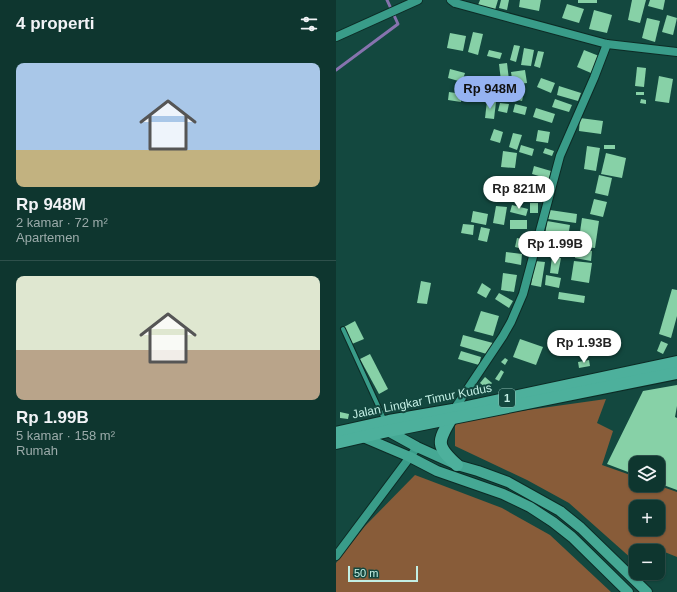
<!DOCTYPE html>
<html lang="id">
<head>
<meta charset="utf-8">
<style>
	:root { --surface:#0e362f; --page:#173e37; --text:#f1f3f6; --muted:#9babaa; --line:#2e504b; --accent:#95b2f1 }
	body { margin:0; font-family:Helvetica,sans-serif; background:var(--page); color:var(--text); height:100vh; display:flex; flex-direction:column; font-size:15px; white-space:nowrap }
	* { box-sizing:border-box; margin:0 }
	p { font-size:13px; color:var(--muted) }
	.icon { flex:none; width:22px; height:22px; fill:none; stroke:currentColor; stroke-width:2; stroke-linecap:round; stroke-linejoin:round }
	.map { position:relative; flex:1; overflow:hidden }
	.side { display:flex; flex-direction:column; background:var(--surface); width:336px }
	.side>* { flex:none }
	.buttons { position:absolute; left:293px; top:456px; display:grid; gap:8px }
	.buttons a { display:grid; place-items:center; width:36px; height:36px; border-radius:8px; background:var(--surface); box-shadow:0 1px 3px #0004,0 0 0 1px var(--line); font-size:20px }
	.scale { position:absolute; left:12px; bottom:10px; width:70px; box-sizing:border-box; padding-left:4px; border:2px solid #c3efe4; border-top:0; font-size:11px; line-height:14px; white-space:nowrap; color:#c3efe4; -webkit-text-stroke:3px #13483f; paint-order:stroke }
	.price { position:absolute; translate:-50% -34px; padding:0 9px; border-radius:14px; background:#fff; color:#222; font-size:13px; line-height:26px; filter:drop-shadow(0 1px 2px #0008) }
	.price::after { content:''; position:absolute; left:50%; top:24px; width:12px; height:9px; margin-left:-6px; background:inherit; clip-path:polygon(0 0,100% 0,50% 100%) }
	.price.current { background:var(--accent); color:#111 }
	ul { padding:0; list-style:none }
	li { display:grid; align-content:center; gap:8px; height:212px; padding:0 16px }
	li+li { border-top:1px solid var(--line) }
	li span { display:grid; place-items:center; height:124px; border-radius:8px; color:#555 }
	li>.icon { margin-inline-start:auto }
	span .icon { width:72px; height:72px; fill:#fffc; stroke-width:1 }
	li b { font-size:17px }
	h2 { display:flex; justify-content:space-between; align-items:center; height:48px; padding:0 16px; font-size:17px }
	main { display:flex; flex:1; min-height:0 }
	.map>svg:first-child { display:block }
	.green { fill:#885c39; fill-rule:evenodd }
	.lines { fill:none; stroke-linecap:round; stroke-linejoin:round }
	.stream { stroke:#8673ae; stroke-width:3 }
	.building { fill:#87d1a7 }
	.lane-casing { stroke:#0c2b25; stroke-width:6 }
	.street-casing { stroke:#0c2b25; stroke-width:10 }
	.primary-casing { stroke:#0c2b25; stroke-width:12 }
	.highway-casing { stroke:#0c2b25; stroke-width:14 }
	.lane { stroke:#399c89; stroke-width:4 }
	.street { stroke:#399c89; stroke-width:8 }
	.primary { stroke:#45a894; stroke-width:10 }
	.highway { stroke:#4db09c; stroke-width:12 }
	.labels { text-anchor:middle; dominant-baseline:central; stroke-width:4; stroke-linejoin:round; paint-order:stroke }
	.shield { fill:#13483f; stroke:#8ebdb2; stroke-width:1 }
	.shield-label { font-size:11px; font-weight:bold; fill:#c3efe4 }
	.street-label { font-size:12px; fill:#c3efe4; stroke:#13483f }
</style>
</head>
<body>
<main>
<section class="side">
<h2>4 properti<svg class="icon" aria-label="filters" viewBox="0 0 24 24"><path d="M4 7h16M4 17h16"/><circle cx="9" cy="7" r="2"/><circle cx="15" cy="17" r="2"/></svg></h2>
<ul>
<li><span style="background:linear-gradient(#a9c7e8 70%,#c2b280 0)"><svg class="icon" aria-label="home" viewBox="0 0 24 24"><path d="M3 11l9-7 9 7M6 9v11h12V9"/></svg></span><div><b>Rp 948M</b><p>2 kamar · 72 m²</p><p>Apartemen</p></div></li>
<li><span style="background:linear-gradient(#dfe7d0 60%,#b9a48a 0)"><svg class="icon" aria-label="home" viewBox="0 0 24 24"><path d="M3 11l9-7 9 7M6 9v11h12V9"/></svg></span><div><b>Rp 1.99B</b><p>5 kamar · 158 m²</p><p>Rumah</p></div></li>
</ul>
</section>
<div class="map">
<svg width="341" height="592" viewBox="0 0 341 592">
	<rect width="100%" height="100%" fill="#13483f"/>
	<g class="green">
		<path d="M270,399l-9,24 16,8 -11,34 34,12v8h21l20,7v65l-32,-13 -6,7h-3v3l-4,5 -63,-56 -42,-23 -72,-34v-22l52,-11zM300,507h22v22h-22z"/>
		<path d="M79,475l87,33 48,27 61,57h-275v-29l29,-37z"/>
	</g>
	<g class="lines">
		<path class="stream" d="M0,70l62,-46 -11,-24"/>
	</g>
	<g class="building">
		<path d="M144,0h18l-3,10 -17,-5z"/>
		<path d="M165,0h8l-2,10 -8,-2z"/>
		<path d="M184,0h21l-2,11 -20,-4z"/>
		<rect x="242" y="0" width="19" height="3"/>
		<path d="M296,0h14l-6,23 -12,-3z"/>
		<path d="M314,0h15l-2,10 -15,-4z"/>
		<path d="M231,4l17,5 -5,14 -17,-5z"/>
		<path d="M258,10l18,5 -5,18 -18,-4z"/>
		<path d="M331,15l10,3 -4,17 -11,-3z"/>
		<path d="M311,18l13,3 -5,21 -13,-4z"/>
		<path d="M137,32l10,2 -5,21 -10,-3z"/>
		<path d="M114,33l16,3 -3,15 -16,-3z"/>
		<path d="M178,45l6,1 -4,16 -6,-2z"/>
		<path d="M188,48l10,2 -3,16 -10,-1z"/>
		<path d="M153,50l13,3 -2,6 -13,-3z"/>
		<path d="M248,50l15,6 -8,17 -14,-6z"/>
		<path d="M202,51l6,1 -4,16 -6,-2z"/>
		<path d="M171,63l2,17 -8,1 -2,-17z"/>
		<path d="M301,67l9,1 -2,19 -9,-1z"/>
		<path d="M114,69l15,4 -3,9 -14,-4z"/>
		<path d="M189,70l2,13 -14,2 -2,-13z"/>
		<path d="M323,76l14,3 -4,24 -14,-2z"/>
		<path d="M205,78l14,5 -4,10 -14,-6z"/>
		<path d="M147,85l16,2 -1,10 -17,-3z"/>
		<path d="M223,86l22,7 -3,8 -21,-6z"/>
		<path d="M175,89l13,3 -2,9 -13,-3z"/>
		<path d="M113,92l13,2 -1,8 -13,-2z"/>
		<rect x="300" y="92" width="8" height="3"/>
		<path d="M219,99l17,6 -3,7 -17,-5z"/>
		<path d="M305,99l5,1v4l-6,-1z"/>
		<path d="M151,101l9,1 -2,17 -9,-1z"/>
		<path d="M164,103l9,1 -2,9 -9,-2z"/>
		<path d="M179,104l12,3 -2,8 -12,-3z"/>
		<path d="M200,108l19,6 -3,9 -19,-6z"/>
		<path d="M244,118l23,3 -2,13 -22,-3z"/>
		<path d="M158,129l9,3 -3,11 -10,-3z"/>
		<path d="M202,130l12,2 -2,11 -12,-2z"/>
		<path d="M177,133l9,2 -5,15 -8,-3z"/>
		<path d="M185,145l13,4 -2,7 -13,-4z"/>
		<rect x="268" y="145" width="11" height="4"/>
		<path d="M251,146l13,2 -4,23 -12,-2z"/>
		<path d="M209,148l9,3 -2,5 -9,-3z"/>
		<path d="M167,151l14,2 -2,15 -14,-1z"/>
		<path d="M270,153l20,5 -4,20 -21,-4z"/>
		<path d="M198,166l17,5 -2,8 -17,-5z"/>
		<path d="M263,175l13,3 -4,18 -13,-3z"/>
		<path d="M178,178l28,5 -2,11 -28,-6z"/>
		<path d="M157,183l14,2 -2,14 -15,-2z"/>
		<path d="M258,199l13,3 -4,15 -13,-3z"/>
		<rect x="194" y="203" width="8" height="10"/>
		<path d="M176,205l16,4 -2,7 -16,-4z"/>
		<path d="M160,206l11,1 -3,18 -11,-2z"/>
		<path d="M214,210l27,4 -1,9 -28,-4z"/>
		<path d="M137,211l15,3 -2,11 -15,-3z"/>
		<path d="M246,218l17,3 -4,27 -17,-2z"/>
		<rect x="174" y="220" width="17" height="9"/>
		<path d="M211,221l23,4 -5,30 -22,-3z"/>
		<path d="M127,224l11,1 -1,10 -12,-2z"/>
		<path d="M145,227l9,2 -3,13 -9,-2z"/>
		<path d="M181,238l16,4 -3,9 -15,-4z"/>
		<path d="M240,248l16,3 -1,10 -16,-3z"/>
		<path d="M170,252l16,2 -1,11 -16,-3z"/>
		<path d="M216,257l9,1 -3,16 -8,-1z"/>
		<path d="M199,261l10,1 -4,25 -10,-2z"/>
		<path d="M238,261l18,2 -3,20 -18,-3z"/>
		<path d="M167,273l14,2 -3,17 -13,-2z"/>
		<path d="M210,275l15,3 -2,10 -14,-3z"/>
		<path d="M85,281l10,2 -4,21 -10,-1z"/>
		<path d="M146,283l9,6 -5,9 -9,-5z"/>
		<path d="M336,289l5,1v26l-6,22 -12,-4z"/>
		<path d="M223,292l26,4 -1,7 -26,-4z"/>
		<path d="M163,293l14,8 -4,7 -14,-9z"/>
		<path d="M145,311l18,5 -6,20 -19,-5z"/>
		<path d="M19,321l9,18 -12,5 -8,-17z"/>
		<path d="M127,335l30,8 -3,12 -30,-9z"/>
		<path d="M184,339l23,8 -7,18 -23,-8z"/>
		<path d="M325,341l7,3 -5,10 -6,-3z"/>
		<path d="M125,351l20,6 -2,8 -21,-6z"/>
		<path d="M34,354l18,35 -9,5 -19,-35z"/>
		<path d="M169,358l3,2 -3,5 -4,-3z"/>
		<path d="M253,360l1,6 -11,2 -1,-6z"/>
		<path d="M165,370l3,2 -5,9 -4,-2z"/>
		<path d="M149,377l7,6 -5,6 -7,-6z"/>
		<path d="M341,385v21l-2,11 2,1v72l-19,-7v-20h-22v12l-29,-11 36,-73z"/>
		<path d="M4,412l9,2 -1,5 -8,-1z"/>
	</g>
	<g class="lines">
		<defs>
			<path id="lane" d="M7,329l42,92"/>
			<g id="street">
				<path d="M115,0l4,3 152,41 70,8"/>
				<path d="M0,37l82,-37"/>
				<path d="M117,411l50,-75 8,-14 12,-28 37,-138 34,-78 13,-34"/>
				<path d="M0,556l74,-99 7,-10"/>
			</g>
			<g id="primary">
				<path d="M51,427l1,4 29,16 40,18 21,6 30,11 52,29 21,17 66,64"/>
				<path d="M26,435l1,2 47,20 27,14 66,23 27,13 23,15 19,15 56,55"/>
			</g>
			<g id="highway">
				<path d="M115,419c-14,23 -15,27 6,46"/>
				<path d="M0,433l53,-12 64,-11 224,-48"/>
				<path d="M0,443l52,-12 289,-58"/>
			</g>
		</defs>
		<use href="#lane" class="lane-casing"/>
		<use href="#street" class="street-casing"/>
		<use href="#primary" class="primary-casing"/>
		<use href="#highway" class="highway-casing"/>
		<use href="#lane" class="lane"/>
		<use href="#street" class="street"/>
		<use href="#primary" class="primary"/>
		<use href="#highway" class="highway"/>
	</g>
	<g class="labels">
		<rect class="shield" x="163" y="389" width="16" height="18" rx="3"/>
		<g class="shield-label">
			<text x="171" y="398">1</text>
		</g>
		<g class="street-label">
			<text transform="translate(86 401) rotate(-11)">Jalan Lingkar Timur Kudus</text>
		</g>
	</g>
</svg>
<div class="buttons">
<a><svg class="icon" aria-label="layers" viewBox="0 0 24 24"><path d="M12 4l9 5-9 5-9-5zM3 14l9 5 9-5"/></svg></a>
<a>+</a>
<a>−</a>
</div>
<div class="scale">50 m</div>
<b class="price current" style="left:154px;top:110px">Rp 948M</b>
<b class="price" style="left:183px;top:210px">Rp 821M</b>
<b class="price" style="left:219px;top:265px">Rp 1.99B</b>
<b class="price" style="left:248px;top:364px">Rp 1.93B</b>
</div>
</main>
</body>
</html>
